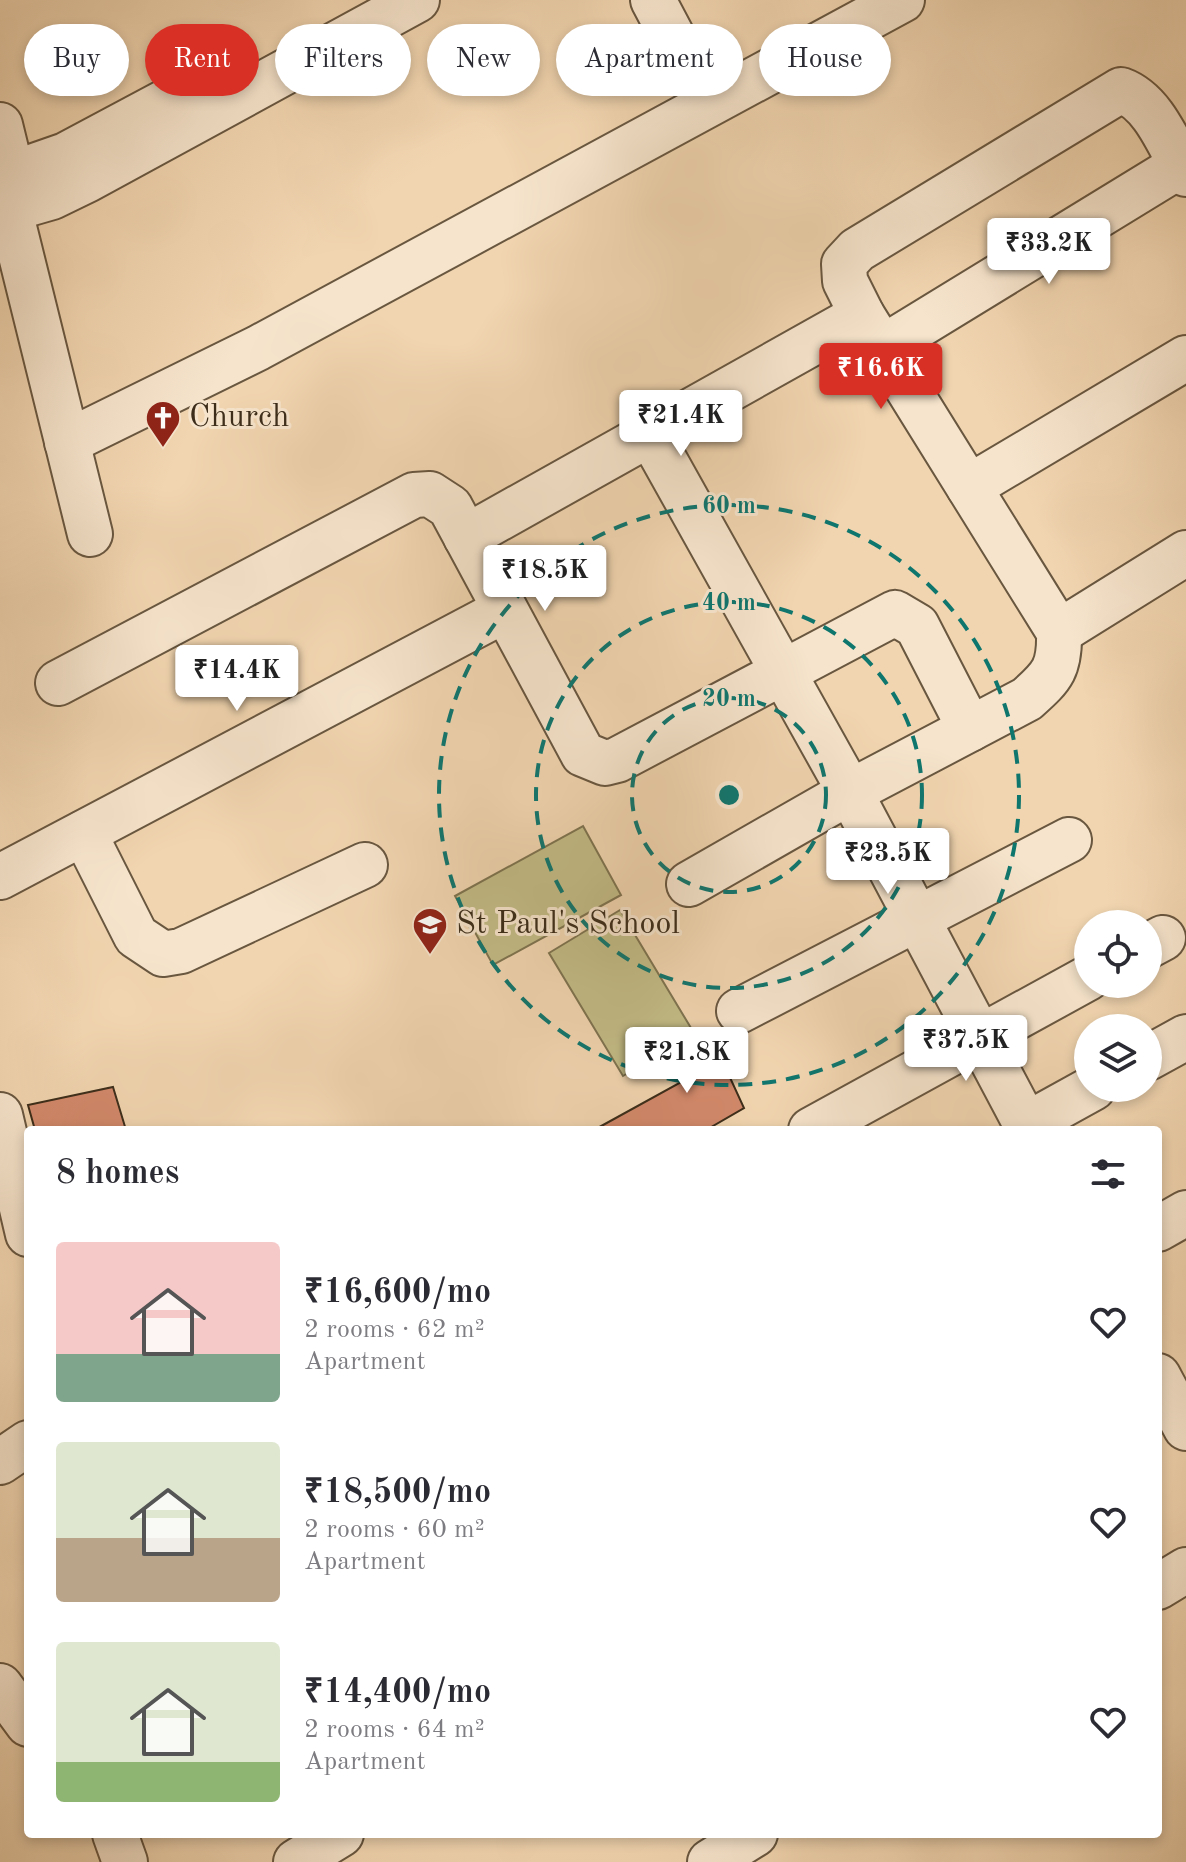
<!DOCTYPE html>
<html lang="en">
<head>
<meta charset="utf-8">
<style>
	:root { --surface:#fff; --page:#f2f2f3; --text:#2b2b33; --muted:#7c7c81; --accent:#d93025 }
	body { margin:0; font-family:"Old Standard TT",serif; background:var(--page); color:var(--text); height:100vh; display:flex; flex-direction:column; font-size:30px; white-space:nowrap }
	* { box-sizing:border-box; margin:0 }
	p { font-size:26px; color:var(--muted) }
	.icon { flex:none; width:44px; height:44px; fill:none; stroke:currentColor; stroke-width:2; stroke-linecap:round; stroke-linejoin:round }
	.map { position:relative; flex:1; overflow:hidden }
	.details { position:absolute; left:24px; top:1126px; width:1138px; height:712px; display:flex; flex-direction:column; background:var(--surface); border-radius:8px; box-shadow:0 4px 12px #0003 }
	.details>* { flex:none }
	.guide { position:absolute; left:24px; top:24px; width:1138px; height:72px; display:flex; gap:16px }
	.tools { position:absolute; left:1074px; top:910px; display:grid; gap:16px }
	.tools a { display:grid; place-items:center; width:88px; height:88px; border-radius:50%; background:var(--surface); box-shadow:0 4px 12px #0003; font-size:40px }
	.price { position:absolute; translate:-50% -68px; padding:0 18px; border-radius:8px; background:#fff; color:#222; font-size:26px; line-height:52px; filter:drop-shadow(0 2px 4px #0008) }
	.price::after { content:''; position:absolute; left:50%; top:48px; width:24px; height:18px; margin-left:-12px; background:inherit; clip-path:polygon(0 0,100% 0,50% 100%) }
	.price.active { background:var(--accent); color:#fff }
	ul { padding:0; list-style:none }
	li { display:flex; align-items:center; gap:24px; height:200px; padding:0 32px }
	li span { display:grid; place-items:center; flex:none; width:224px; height:160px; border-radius:8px; color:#555 }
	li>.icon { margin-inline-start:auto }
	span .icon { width:96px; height:96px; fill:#fffc; stroke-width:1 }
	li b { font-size:34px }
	h2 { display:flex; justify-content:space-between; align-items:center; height:96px; padding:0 32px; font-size:34px }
	.tag { padding:0 28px; border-radius:36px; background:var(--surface); box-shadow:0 4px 12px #0003; font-size:28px; line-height:72px }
	.tag.active { background:var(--accent); color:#fff }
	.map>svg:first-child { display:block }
	.green { fill:#c2bb86; stroke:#7f7450; stroke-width:2 }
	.building { fill:#d2896b; stroke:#3c2d1a; stroke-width:2 }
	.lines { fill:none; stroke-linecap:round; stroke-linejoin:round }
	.minor-casing { stroke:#695740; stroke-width:48 }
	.minor { stroke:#f6e4cc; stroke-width:44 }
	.ring { fill:none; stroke:#0f766e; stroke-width:4; stroke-dasharray:14 10 }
	.labels { text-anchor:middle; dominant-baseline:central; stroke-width:6; stroke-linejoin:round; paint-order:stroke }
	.poi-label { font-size:32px; fill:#3c2d1a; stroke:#f6e4cc; text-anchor:start }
	.centre { fill:#0f766e; stroke:#f6e4cc; stroke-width:4 }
	.ring-label { font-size:24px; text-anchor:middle; font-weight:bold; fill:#0f766e; stroke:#f6e4cc; stroke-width:6; stroke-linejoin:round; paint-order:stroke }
</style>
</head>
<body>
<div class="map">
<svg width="1186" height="1862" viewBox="0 0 1186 1862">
	<rect width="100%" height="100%" fill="#f1d5b0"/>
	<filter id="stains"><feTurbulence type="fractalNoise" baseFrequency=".0025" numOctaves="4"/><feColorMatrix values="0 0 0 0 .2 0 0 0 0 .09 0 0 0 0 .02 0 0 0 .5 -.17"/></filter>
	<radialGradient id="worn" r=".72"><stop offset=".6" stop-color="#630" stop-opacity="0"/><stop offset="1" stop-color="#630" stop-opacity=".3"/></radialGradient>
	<g class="green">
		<path d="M583,826l38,69 -128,70 -38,-69z"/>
		<path d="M620,910l74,123 -71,43 -74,-123z"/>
	</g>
	<g class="building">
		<path d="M710,1034l34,74 -38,22h-112l91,-50 -18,-23z"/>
		<path d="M113,1087l13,43h-91l-7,-25z"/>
	</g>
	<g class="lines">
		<defs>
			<g id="minor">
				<path d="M653,0l55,104"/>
				<path d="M0,125l12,49"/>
				<path d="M0,178l66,-23 120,-64"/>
				<path d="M10,211l80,323"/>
				<path d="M0,212l52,-15 35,-17 330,-180"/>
				<path d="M882,348l299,-183"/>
				<path d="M651,436l199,356 179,338"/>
				<path d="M67,442l191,-94 644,-348"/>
				<path d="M969,487l217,-129"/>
				<path d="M466,537l396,-222"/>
				<path d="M1059,632l127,-79"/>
				<path d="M58,683l356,-188 16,-1 20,13 133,247 22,9 12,-3 278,-147 22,13 53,103"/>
				<path d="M84,833l52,103 27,18 18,-3 184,-86"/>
				<path d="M0,877l505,-267"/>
				<path d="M689,884l161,-92 177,-93c26,-23 33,-31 32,-67l-197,-317 -17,-34 -1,-17 13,-14 264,-160c33,12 48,55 65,84"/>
				<path d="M1148,946l15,-8"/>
				<path d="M739,1011l330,-171"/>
				<path d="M1148,1058l38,-21"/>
				<path d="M0,1115l28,119"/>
				<path d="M1026,1125l67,-37"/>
				<path d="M811,1130l277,-152"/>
				<path d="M1158,1229l28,-16"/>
				<path d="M1158,1376l28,52"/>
				<path d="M0,1462l28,-19"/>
				<path d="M1158,1587l28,-17"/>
				<path d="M0,1686l28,38"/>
				<path d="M115,1834l10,28"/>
				<path d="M296,1862l45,-28"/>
				<path d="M710,1862l45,-28"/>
			</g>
		</defs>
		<use href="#minor" class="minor-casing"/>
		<use href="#minor" class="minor"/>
	</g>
	<g class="ring">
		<circle cx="729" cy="795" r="97"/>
		<circle cx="729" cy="795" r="193"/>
		<circle cx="729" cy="795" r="290"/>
	</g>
	<defs>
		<symbol id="church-pin" viewBox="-11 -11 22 30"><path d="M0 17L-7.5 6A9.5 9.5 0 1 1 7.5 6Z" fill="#8f2418" stroke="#f6e4cc"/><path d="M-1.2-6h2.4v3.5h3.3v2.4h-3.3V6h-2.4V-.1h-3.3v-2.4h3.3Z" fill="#fff"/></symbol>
		<symbol id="school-pin" viewBox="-11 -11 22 30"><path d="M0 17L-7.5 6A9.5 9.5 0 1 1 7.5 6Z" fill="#8f2418" stroke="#f6e4cc"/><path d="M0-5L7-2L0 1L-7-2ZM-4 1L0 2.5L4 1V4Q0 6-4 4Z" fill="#fff"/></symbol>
	</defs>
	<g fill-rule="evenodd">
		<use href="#church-pin" x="143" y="398" width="40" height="54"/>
		<use href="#school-pin" x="410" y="905" width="40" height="54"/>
	</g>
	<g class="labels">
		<g class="poi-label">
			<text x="189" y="418">Church</text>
			<text x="456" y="925">St Paul's School</text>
		</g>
	</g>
	<circle cx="729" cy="795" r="12" class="centre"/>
	<g class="ring-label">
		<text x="729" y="513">60 m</text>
		<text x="729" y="610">40 m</text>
		<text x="729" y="706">20 m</text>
	</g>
	<rect width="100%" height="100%" filter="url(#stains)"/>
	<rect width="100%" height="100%" fill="url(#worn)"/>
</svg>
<div class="tools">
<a><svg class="icon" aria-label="locate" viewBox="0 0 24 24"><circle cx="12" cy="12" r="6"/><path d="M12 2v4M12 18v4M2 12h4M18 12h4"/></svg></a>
<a><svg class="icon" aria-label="layers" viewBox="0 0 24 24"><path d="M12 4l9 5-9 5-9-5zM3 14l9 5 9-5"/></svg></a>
</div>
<b class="price" style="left:1049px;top:286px">₹33.2K</b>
<b class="price active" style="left:881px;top:411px">₹16.6K</b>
<b class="price" style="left:681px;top:458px">₹21.4K</b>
<b class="price" style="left:545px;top:613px">₹18.5K</b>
<b class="price" style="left:237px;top:713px">₹14.4K</b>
<b class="price" style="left:888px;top:896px">₹23.5K</b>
<b class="price" style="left:966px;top:1083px">₹37.5K</b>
<b class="price" style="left:687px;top:1095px">₹21.8K</b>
<div class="guide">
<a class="tag">Buy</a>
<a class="tag active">Rent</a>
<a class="tag">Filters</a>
<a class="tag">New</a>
<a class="tag">Apartment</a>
<a class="tag">House</a>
</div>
<section class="details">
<h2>8 homes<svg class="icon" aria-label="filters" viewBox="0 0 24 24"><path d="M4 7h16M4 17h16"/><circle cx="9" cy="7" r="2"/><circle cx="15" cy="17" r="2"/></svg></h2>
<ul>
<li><span style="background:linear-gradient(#f6c9c9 70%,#7fa58c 0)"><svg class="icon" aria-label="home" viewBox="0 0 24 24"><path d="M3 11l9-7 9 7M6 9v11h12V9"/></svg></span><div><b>₹16,600/mo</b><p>2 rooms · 62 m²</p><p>Apartment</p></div><svg class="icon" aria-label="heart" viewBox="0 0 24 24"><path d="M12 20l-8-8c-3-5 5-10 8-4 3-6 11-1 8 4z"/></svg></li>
<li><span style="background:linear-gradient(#dfe7d0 60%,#b9a48a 0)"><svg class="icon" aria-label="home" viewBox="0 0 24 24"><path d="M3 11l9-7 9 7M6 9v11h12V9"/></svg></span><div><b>₹18,500/mo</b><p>2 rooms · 60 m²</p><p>Apartment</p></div><svg class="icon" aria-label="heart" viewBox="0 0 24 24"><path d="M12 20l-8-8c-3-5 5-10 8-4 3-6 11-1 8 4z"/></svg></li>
<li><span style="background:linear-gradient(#dfe7d0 75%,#8fb573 0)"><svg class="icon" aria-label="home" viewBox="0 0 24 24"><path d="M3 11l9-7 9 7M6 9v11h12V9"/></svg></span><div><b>₹14,400/mo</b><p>2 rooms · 64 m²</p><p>Apartment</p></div><svg class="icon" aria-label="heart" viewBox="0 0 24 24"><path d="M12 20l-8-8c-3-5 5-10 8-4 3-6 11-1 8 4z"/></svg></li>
</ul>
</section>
</div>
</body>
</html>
